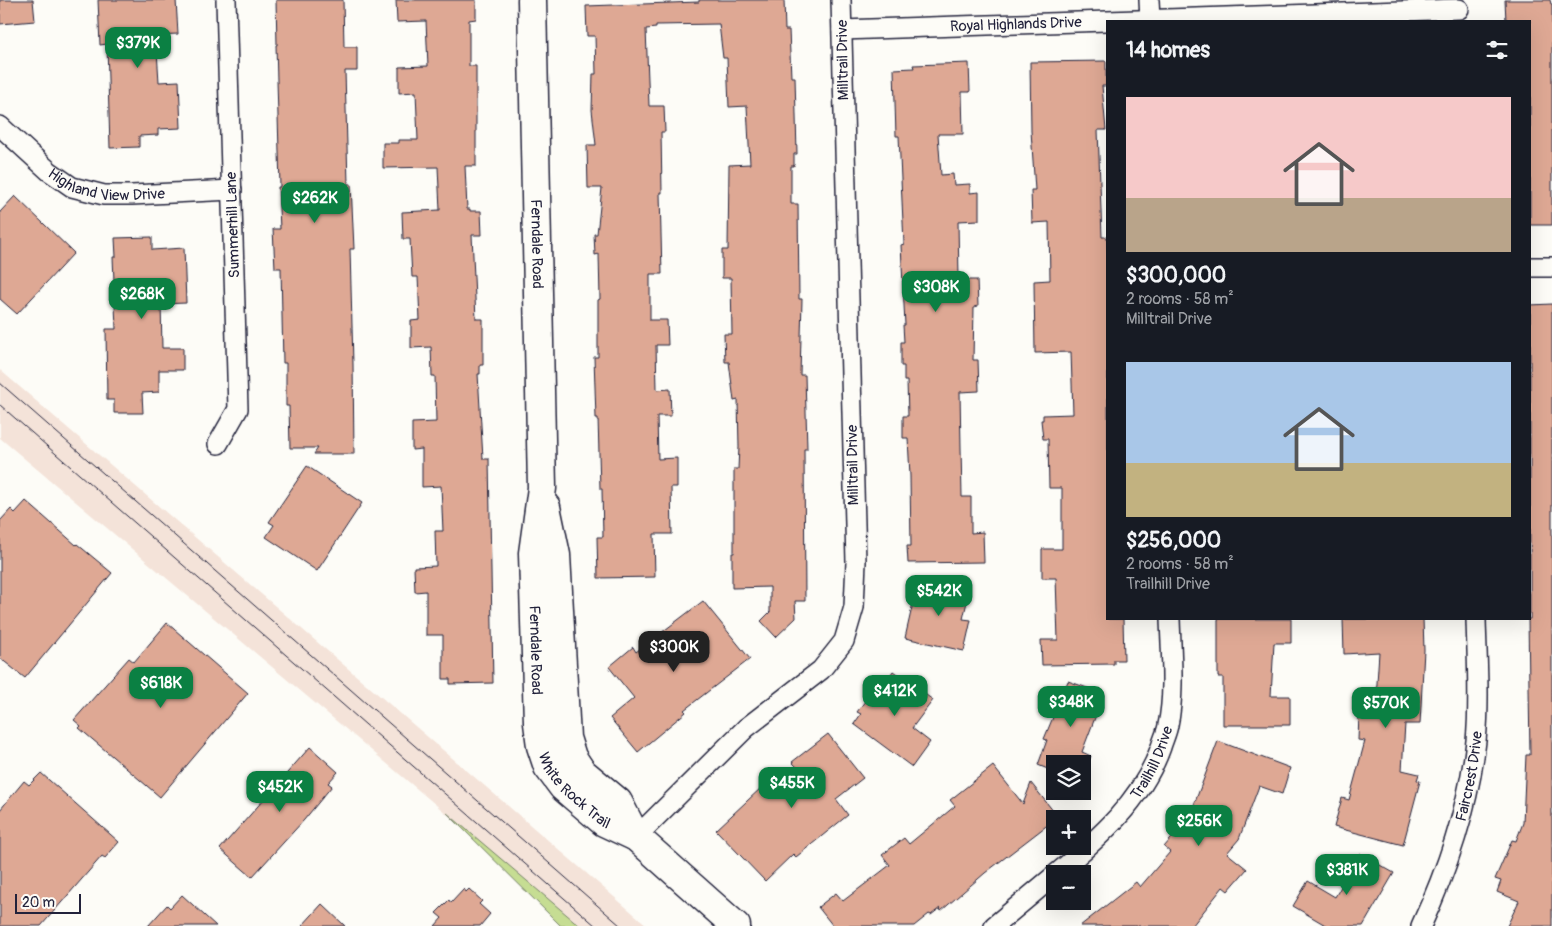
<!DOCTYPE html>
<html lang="en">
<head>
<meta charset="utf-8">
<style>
	:root { --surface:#171b24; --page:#20242c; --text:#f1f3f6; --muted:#9ea1a6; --accent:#0b8043 }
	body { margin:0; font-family:Pangolin,sans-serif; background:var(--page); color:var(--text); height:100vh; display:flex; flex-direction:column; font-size:19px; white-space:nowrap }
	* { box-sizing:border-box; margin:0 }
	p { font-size:16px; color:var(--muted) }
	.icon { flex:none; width:28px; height:28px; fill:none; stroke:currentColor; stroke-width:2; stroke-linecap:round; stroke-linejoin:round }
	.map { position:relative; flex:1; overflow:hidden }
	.panel { position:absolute; left:1106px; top:20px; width:425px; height:600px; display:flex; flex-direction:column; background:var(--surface); border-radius:0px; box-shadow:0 5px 20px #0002 }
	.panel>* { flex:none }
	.fabs { position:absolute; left:1046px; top:755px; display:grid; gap:10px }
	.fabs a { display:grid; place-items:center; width:45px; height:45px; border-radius:0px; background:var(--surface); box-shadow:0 5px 20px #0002; font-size:25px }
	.scale { position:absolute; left:15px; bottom:12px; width:66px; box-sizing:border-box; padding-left:5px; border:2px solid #22223b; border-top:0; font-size:14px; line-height:18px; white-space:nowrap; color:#22223b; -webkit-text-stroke:4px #fdfcf7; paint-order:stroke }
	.price { position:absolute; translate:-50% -42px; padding:0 11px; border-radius:10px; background:var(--accent); color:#fff; font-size:16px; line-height:32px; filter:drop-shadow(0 1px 2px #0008) }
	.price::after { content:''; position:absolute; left:50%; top:30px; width:15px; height:11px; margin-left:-8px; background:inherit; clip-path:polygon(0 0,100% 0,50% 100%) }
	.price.current { background:#222; color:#fff }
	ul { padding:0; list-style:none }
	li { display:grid; align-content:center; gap:10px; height:265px; padding:0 20px }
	li span { display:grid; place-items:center; height:155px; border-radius:0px; color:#555 }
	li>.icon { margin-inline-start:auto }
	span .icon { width:90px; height:90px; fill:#fffc; stroke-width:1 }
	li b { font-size:21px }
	h2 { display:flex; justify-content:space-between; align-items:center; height:60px; padding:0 20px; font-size:21px }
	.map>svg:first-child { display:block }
	.built { fill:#f4e3d9 }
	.green { fill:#c6dd93; stroke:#748067 }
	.building { fill:#dea894; stroke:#22223b }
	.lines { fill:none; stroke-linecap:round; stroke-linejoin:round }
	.street-casing { stroke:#22223b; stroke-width:22 }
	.secondary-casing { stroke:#22223b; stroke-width:31 }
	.street { stroke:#fdfcf7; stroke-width:19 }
	.secondary { stroke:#fdfcf7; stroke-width:28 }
	.tram { stroke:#22223b; stroke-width:1 }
	.labels { text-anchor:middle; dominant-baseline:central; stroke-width:4; stroke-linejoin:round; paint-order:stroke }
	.street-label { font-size:15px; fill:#22223b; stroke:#fdfcf7 }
</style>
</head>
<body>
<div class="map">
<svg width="1552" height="926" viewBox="0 0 1552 926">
	<rect width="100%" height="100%" fill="#fdfcf7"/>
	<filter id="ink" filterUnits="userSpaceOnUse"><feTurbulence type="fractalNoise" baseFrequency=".02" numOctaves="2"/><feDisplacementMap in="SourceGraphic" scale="10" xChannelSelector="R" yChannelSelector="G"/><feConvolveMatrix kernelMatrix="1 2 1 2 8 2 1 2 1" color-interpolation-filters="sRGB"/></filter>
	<g filter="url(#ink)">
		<path class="built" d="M0,370l648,556h-68l-580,-488z"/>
		<path class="green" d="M447,813l133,113h-19z"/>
		<g class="building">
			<path d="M0,0h33l2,21 -35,3z"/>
			<path d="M98,0h78l2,34 -22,1 3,47 20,-1 2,47 -23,1v6l-19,1v11l-29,1 -3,-104 -7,1z"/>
			<path d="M276,0h67l1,47h13v24h-12l3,113h3l3,65h-4l3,115 1,90h-40l4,-6h-28l-1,-42h-3v-43h-3l-2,-95h-6l-2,-39h7l-2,-42h2l-4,-142h1z"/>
			<path d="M396,0h80v19l-7,1v46h7v100h-11l2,43h3v2h11l1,24h-10l4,84h7v46h-3v9h-2l5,85h6l4,224 -43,1v-5h-7v-44h-17v-44l-11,1 -1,-25 22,-1 -1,-35h8l-2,-45 -19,1v-38l-10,1v-27l24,-1 -1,-46h-3l-1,-29 -20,1v-27l9,-1 -2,-43h-6l-2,-38h-7l-1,-27 38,-2 -2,-43 -55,1v-25h16v-3h19l-2,-48 -17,1v-26l29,-1 -2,-45 -29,1z"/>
			<path d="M699,0h85l1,30h4l2,47h4l2,77h-3v12h-3v38h7l1,95h3l-2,76h5l2,74h-3l1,152h-10l1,17 -20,19 -15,-16 9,-9v-25l-38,1v-35h2v-84h4l1,-22 -1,-47 -4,1 -5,-39h-4l-1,-28h8l-1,-56h-9v-28h6l1,-85 21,-1 -3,-58 -18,1 -2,-49h-4l-4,-34 -63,1v3l-10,1 3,77h15l1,26h-4l1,61h-2l2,81h-12v46h17l1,25h-12l1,45 13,-1 1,27h-14l1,43 19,-1v29h-6l1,47h-18l1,43 -57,1 -1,-41h6l-1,-48h-2l-2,-71h-2l-2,-61h4v-57l2,-1 -1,-45 -4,1 -1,-21h3l5,-46h-14l-1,-43h9l-4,-35 1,-36h3l-1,-38h-8l-1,-30 113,-4z"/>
			<path d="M1505,0h45l1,4h1v221h-22v-204h-24z"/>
			<path d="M1106,61v25h-4l4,44h-8l4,107h5l1,32v350h15l1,41h-10v4l-72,1 -1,-25h17l-2,-62h-14v-29h20v-61h-13l-1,-49h-5l-2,-19h2v-5l30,-1 -2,-62 -36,1 -1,-72 16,-1 -1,-58 -17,1 -1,-33h4l-4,-59 -1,-69z"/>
			<path d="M969,63l1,29h-8l1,42h-25l3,41 12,-1 1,11 16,-1v9l9,-1v28l-21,1 1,59h18l1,26 -4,1 -1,53h5l1,31 -19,1 1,56 1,49h9v36l12,-1 1,30 -76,1 -1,-17h4l-1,-70 -2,-38h-5v-22h5l-1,-35h-3v-15h-3v-24h3l-1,-17h2l-4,-80 3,-1 -5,-108h-3l-2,-67 20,-1 -1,-3z"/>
			<path d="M15,196l59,57 -57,61 -17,-15v-87z"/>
			<path d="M152,237v13l32,-2 2,55 -25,1 1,44h21v22h-24v22l-17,1 1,20h-29v-13h-7l-1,-71h10l-3,-72h3l-1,-19z"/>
			<path d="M1552,304v622h-45l12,-25 -22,-9 4,-11 -6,-2 17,-39 4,1 7,-18 3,-68h4l-2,-136h2v-314z"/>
			<path d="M307,466l55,37 -45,68 -51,-34 8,-12 -5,-3z"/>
			<path d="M26,501l50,44 1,-1 35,29 -87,105 -25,-20v-137l11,-12 4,4z"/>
			<path d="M918,581l51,12 -6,26 8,1 -7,31 -59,-13z"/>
			<path d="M703,601l47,58 -66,51 2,2 -48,40 -28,-34 24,-20 -25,-31 24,-20 3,5z"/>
			<path d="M1218,619h73v24h-17l-3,53h19v29h-67v-48h-5z"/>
			<path d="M1343,619h80l1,31 -4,74h-15l-3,46 17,4 -2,6 3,1 -17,64 -69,-18 8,-29 7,2 16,-59 -7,-1 1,-26h16l4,-62 -35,2z"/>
			<path d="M167,623l81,70 -88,104 -81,-69 2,-2 -7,-6 55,-62 5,4z"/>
			<path d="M893,671l40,29 -21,28 18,14 -18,25 -58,-43 7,-10 -4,-2 25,-34 4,3z"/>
			<path d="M1068,681l36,13 -22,58 9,4 -9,22v-14h-27v8l-17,-7 9,-25 -3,-1z"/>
			<path d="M828,734l35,44 -27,21 12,16 -52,42 -3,-3 -28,27 -49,-51 46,-43 4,4 31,-24 -5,-5z"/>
			<path d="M1218,741l72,27 -8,26 -23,-8 -20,53 -12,14 20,16 -19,22 -5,-4 -31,39h-112l56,-44 4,5 30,-35 -6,-5 25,-29z"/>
			<path d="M310,747l28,25 -10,11 4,3 -28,34 -52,57 -32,-28z"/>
			<path d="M993,766l30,38 8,-21 27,34 -73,56 -44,38 -1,-3 -9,7 -2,-1 -15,12h-81l-15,-19 18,-14 7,8 47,-36 -8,-10 22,-17 5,6 46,-38 -5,-6z"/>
			<path d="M41,773l78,69 -14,16 -3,-2 -61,70h-41v-116l24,-29 5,4z"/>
			<path d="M1360,854l34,19 -31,53h-36l-34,-20 15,-25 27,16z"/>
			<path d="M464,889l2,3 3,-3 13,12 -3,3 11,10 -10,12h-45l7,-8 -6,-5 13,-13 2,3z"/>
			<path d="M182,895l34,31h-68l19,-21 3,3z"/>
			<path d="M322,904l23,22h-43z"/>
		</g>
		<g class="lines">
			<defs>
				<g id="street">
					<path d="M1149,0l1,21"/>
					<path id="s1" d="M842,30l617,-21"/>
					<path id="s2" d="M0,126l49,45 23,16 32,8h28l100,-5"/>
					<path d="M1530,267h22"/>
					<path d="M218,444l20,-35 -12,-409"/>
					<path d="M636,837l110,-109 75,-58 23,-29 10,-34 2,-45 -15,-562"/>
					<path id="s3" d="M1056,874c43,-36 86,-73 105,-127 2,-7 6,-15 7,-22 7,-32 3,-73 2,-106"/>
					<path d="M994,926l61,-51"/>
					<path id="s4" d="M1421,926c27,-58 48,-121 55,-185 4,-40 1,-82 0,-122"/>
				</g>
				<g id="secondary">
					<path id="s5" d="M532,0l10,488 -9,65 5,170 3,23 7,21 15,20 41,35 32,15 100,89"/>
					<path d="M546,507l10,48 10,183 6,19 10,15 36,30 18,35"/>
				</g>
			</defs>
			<use href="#street" class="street-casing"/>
			<use href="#secondary" class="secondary-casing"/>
			<use href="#street" class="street"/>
			<use href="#secondary" class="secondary"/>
			<g class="tram">
				<path d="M0,383l621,543"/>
				<path d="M0,405l596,521"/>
			</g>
		</g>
	</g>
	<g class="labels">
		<g class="street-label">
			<text stroke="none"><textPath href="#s1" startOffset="174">Royal Highlands Drive</textPath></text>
			<text transform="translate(843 60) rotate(-91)">Milltrail Drive</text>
			<text stroke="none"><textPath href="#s2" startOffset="128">Highland View Drive</textPath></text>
			<text transform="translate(233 225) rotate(-92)">Summerhill Lane</text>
			<text stroke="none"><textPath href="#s5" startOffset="244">Ferndale Road</textPath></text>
			<text transform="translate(853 465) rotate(-91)">Milltrail Drive</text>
			<text stroke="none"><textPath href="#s5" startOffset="651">Ferndale Road</textPath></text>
			<text stroke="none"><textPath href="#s3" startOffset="149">Trailhill Drive</textPath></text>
			<text stroke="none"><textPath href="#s4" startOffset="158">Faircrest Drive</textPath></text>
			<text stroke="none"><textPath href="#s5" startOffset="804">White Rock Trail</textPath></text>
		</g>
	</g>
</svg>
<div class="fabs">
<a><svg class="icon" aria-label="layers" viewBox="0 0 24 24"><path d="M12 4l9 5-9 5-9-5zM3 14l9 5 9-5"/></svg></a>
<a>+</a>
<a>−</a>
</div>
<div class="scale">20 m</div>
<b class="price" style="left:138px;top:69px">$379K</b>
<b class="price" style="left:315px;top:224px">$262K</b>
<b class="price" style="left:936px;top:313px">$308K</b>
<b class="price" style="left:142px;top:320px">$268K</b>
<b class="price" style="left:939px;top:617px">$542K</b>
<b class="price current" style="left:674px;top:673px">$300K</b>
<b class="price" style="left:161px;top:709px">$618K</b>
<b class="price" style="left:895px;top:717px">$412K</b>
<b class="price" style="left:1071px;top:728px">$348K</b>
<b class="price" style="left:1386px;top:729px">$570K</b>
<b class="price" style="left:792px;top:809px">$455K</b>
<b class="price" style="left:280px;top:813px">$452K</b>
<b class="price" style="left:1199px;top:847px">$256K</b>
<b class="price" style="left:1347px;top:896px">$381K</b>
<section class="panel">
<h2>14 homes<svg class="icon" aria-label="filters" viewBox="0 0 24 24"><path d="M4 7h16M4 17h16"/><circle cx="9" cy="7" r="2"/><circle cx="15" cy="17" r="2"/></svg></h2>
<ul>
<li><span style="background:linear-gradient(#f6c9c9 65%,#b9a48a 0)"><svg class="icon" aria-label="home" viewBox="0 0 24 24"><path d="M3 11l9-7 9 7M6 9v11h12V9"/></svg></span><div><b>$300,000</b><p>2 rooms · 58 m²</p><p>Milltrail Drive</p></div></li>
<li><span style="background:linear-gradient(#a9c7e8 65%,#c2b280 0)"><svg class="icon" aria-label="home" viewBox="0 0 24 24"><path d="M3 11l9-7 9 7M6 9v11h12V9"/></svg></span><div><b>$256,000</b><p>2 rooms · 58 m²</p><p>Trailhill Drive</p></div></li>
</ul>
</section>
</div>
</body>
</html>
